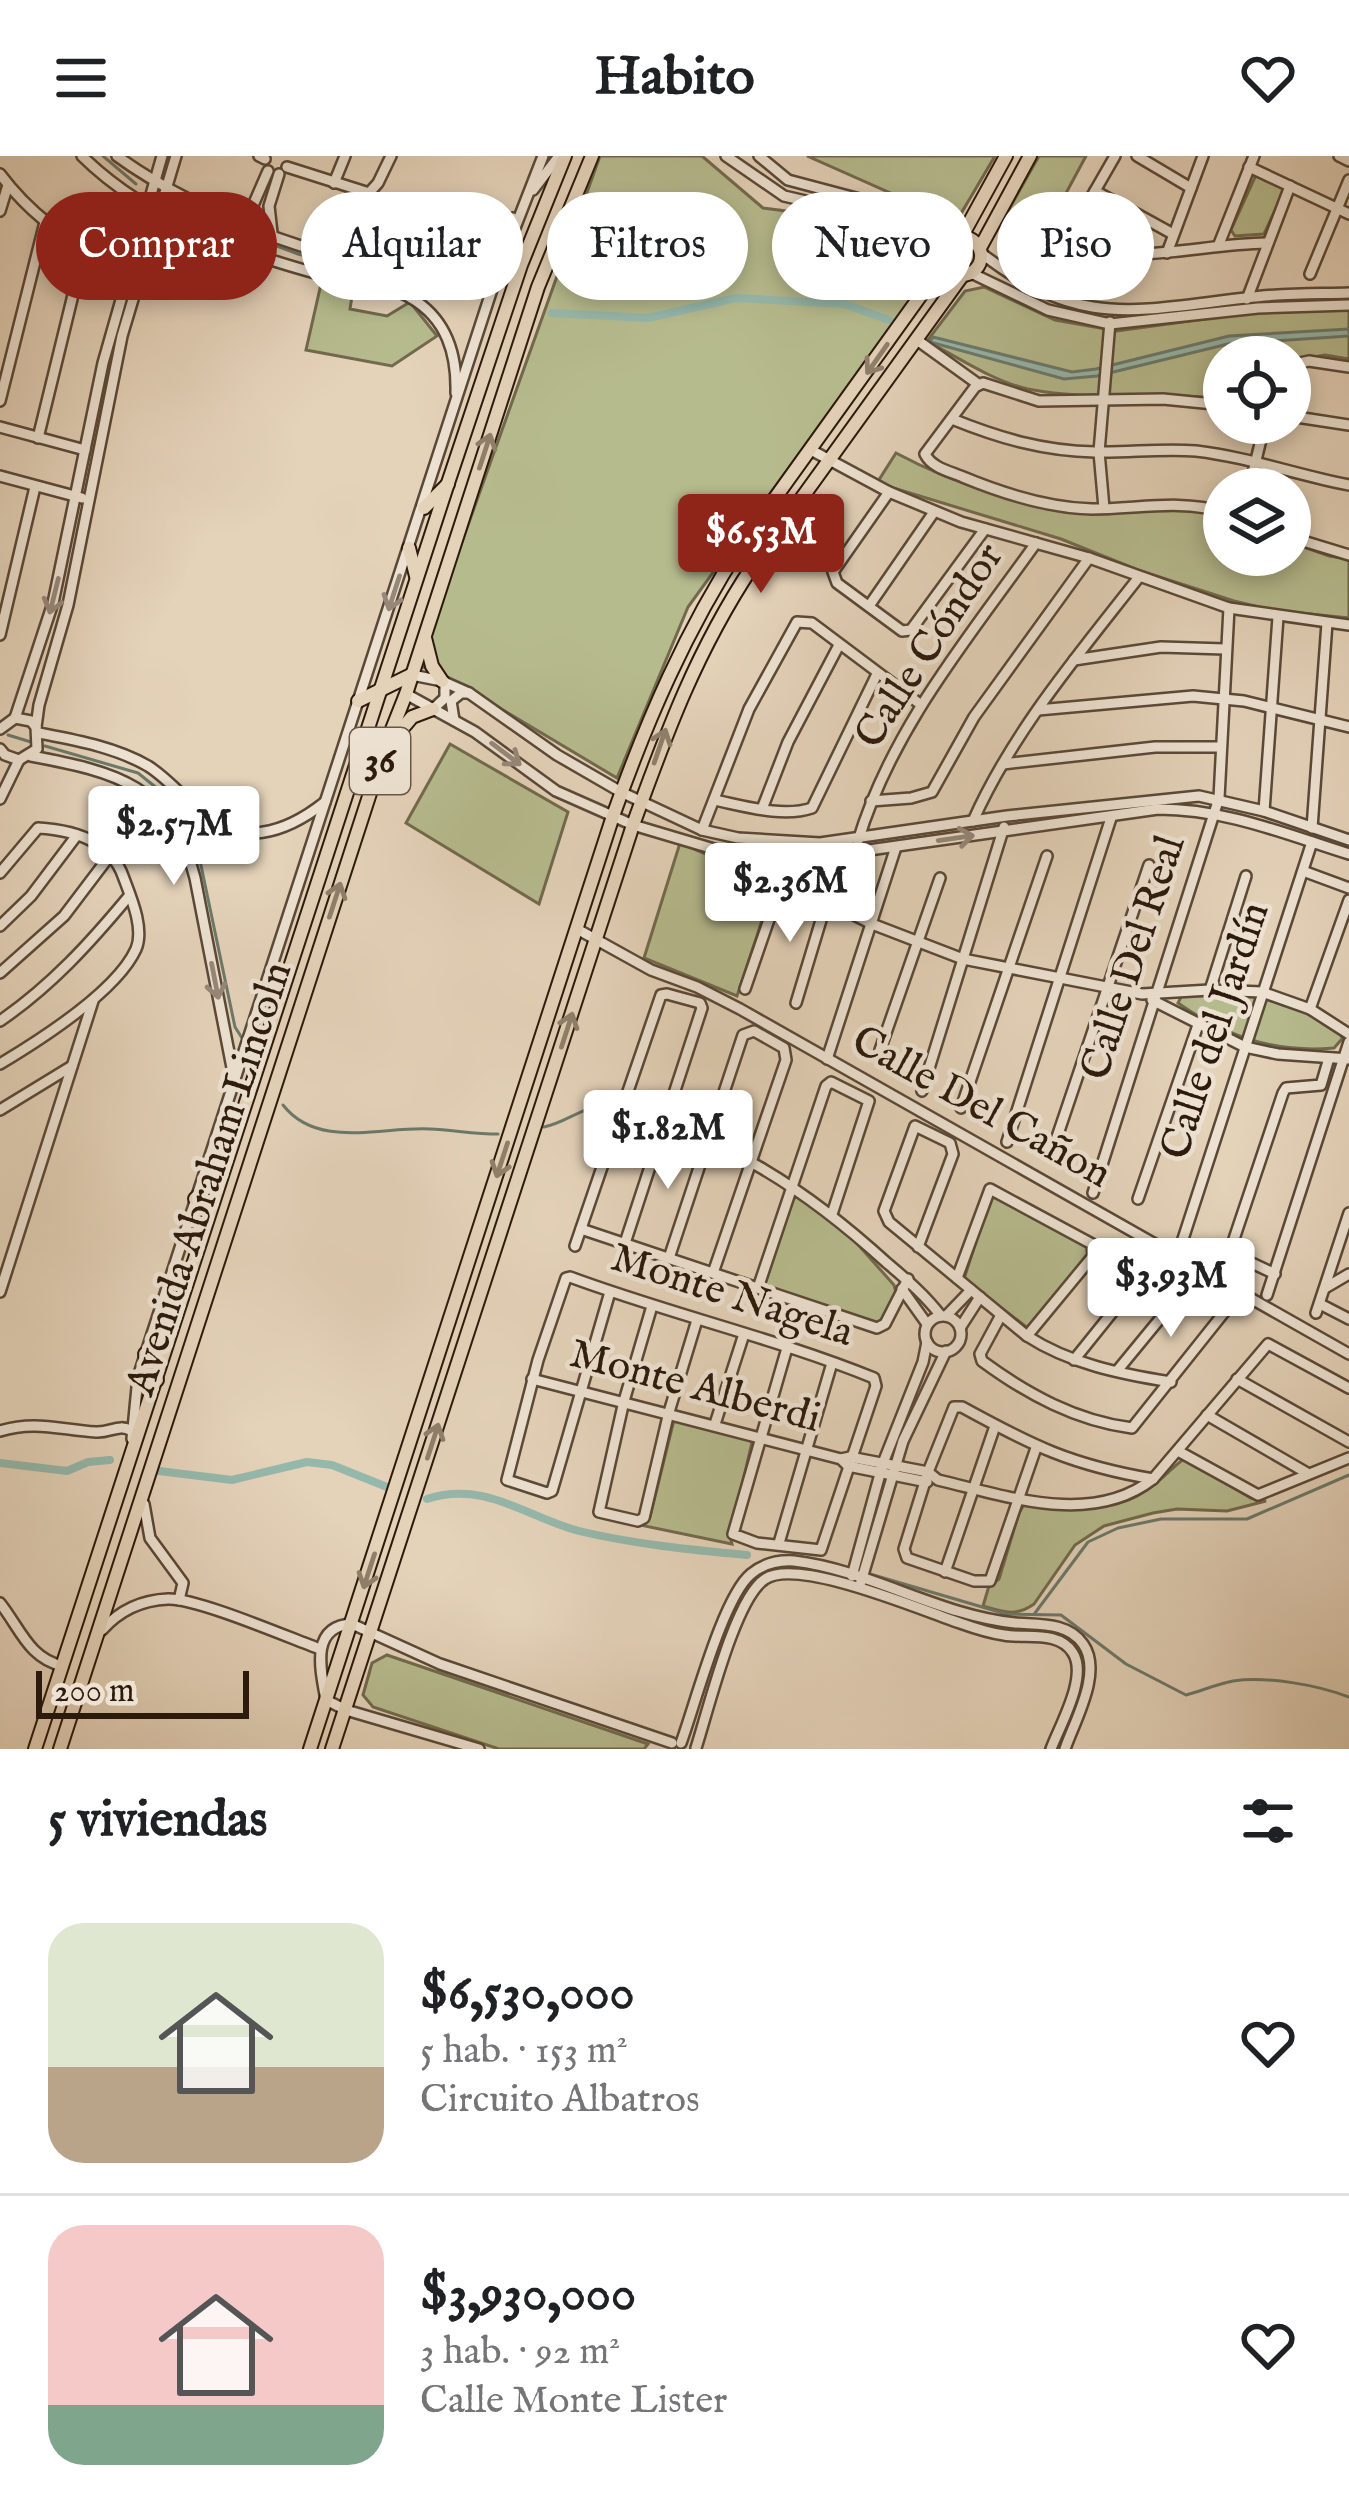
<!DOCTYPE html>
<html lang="es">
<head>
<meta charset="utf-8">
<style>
	:root { --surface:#fff; --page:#f2f2f2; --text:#202124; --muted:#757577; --line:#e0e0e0; --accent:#8f2418 }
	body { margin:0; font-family:"IM FELL English",serif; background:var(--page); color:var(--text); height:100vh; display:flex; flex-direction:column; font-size:45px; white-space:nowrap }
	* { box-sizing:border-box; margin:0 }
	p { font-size:39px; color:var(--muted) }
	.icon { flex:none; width:66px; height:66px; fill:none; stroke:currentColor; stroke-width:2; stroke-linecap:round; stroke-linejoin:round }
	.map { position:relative; height:1593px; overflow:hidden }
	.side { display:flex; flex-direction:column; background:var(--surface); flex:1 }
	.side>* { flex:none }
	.hud { position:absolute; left:36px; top:36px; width:1278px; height:108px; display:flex; gap:24px }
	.controls { position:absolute; left:1203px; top:180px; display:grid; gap:24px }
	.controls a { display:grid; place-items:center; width:108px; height:108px; border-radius:50%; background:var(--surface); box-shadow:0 6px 18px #0003; font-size:60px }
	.scale { position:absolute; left:36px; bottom:30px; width:213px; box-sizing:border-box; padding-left:12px; border:6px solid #2c1a0c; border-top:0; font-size:33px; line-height:42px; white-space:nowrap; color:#2c1a0c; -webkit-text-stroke:9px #ede2d2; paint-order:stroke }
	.price { position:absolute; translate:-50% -102px; padding:0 27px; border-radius:12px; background:#fff; color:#222; font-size:39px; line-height:78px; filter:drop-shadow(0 3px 6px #0008) }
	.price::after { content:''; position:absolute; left:50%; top:72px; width:36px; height:27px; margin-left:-18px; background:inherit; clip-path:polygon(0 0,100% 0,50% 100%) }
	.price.active { background:var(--accent); color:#fff }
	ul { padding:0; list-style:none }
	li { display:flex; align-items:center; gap:36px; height:300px; padding:0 48px }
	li+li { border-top:3px solid var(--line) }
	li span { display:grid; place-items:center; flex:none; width:336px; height:240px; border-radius:36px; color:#555 }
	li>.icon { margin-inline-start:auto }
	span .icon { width:144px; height:144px; fill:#fffc; stroke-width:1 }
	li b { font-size:51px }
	h2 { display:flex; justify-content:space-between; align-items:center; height:144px; padding:0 48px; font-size:51px }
	.chip { padding:0 42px; border-radius:54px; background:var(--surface); box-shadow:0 6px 18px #0003; font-size:42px; line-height:108px }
	.chip.active { background:var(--accent); color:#fff }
	header { display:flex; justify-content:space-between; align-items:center; height:156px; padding:0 48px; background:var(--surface); font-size:54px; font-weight:800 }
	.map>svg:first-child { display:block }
	.green { fill:#b6bb8e; stroke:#716a4d; stroke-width:3 }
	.water { fill:#95b8ac; stroke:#6b796c; stroke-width:3 }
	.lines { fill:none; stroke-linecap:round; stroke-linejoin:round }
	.stream { stroke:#6b796c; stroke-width:3 }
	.canal { stroke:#95b8ac; stroke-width:8 }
	.minor-casing { stroke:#5a4837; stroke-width:14 }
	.major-casing { stroke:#2c1a0c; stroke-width:16 }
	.minor { stroke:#ede2d2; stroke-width:9 }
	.major { stroke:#e4d2b9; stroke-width:12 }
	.oneway { stroke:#917f6b }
	.oneway2 { stroke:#968879 }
	.labels { text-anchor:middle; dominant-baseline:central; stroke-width:9; stroke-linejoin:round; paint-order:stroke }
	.shield { fill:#ede2d2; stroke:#665647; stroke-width:3 }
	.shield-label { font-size:39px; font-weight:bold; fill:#2c1a0c }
	.street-label { font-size:42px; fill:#2c1a0c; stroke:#ede2d2 }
</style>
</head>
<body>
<header><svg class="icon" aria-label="menu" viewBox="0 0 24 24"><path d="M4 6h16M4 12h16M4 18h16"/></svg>Habito<svg class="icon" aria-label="heart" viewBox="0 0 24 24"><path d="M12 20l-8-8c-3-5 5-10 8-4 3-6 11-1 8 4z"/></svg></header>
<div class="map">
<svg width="1349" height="1593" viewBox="0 0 1349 1593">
	<rect width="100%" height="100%" fill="#e4d2b9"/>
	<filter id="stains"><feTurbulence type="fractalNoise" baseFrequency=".00167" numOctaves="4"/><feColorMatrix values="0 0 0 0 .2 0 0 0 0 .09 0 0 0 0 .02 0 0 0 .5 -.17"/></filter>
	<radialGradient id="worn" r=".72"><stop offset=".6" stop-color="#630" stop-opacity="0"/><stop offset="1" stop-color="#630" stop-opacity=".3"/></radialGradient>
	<g class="green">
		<path d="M600,0h102l61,52 94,12 73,53 -242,334 -71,171 -168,-100 -31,-13z"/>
		<path d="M807,0h188l-39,66z"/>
		<path d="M1039,0h47l-42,78 -36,-23z"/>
		<path d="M1256,19l29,14 -21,45 -29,2 -4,-6z"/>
		<path d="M321,128l32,6 -3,19 37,7 23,-14 27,34 -45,30 -86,-16z"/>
		<path d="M984,131l71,33 62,11 131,-18 101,-5v51l-24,-4 -35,6v-4h-66v42c-65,-8 -131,3 -196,-10 -35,-8 -69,-31 -101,-48l38,-50z"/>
		<path d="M896,297c54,29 145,62 207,61 16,0 31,-6 47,-7 23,-2 52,3 74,11v37h66v-13l39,14 20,3v59l-77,-8 -38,-9 -96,-31 -77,-31 -184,-56z"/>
		<path d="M450,588l118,68 -29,92 -133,-81z"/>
		<path d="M680,687l94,41 -37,112 -93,-38z"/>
		<path d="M1253,838l57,18 31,20 1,7 -8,9c-58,5 -108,-11 -156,-45l4,-8z"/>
		<path d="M996,1038l93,52 1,7 -61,76 -65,-50 27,-84z"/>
		<path d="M799,1040l54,43 41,46 2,7 -11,29 -7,4 -110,-37 -3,-4 27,-85z"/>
		<path d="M674,1264l79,18 -23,98 2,8 -92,-19 10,-8z"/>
		<path d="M1184,1303l67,39 15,3 -39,10 -50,-2 -24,4 -49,13 -29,19 -41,59c-18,13 -31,8 -51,2l6,-20 10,-7 20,-66 6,-10c44,0 82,15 122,-13 14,-9 24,-22 37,-31z"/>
		<path d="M387,1499l261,89 -4,5h-145l-126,-42 -10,-12 9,-32z"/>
	</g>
	<path class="water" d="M1349,173v7l-121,8 -131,32 -33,3 -134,-37 3,-5 139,35 24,-3 133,-33z"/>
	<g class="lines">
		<g class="stream">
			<path d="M103,0l33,28"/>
			<path d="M178,53l120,45 82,21"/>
			<path d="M8,579l23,7"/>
			<path d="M45,590l93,27 30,24"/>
			<path d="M195,681l40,190 7,11"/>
			<path d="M283,949c35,45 100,21 147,24 23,1 45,5 68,5"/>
			<path d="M544,971c25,-5 40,-23 66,-21"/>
			<path d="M870,1418l136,40 55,1 65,49 60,31c15,-4 31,-11 47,-14 35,-5 84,4 116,16"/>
			<path d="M1035,1457l53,-71 30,-14 43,-9h86l102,-44"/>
		</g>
		<g class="canal">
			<path d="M552,157l96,5 88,-20 108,6 45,16"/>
			<path d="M0,1307l67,8 21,-9 22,-2"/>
			<path d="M159,1315l73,9 75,-18 25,3 55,22"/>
			<path d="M427,1343c58,-19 99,18 152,32 54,13 113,19 168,24"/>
		</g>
		<defs>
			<g id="minor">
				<path d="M82,0c66,65 160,98 248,121 27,6 56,6 81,21 36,21 46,56 45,95"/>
				<path d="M117,0c73,54 246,131 337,105 25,-7 43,-23 59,-43"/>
				<path d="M259,0l6,3"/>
				<path d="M726,0l58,40 86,20 39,16 33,22"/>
				<path d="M759,0l29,24 83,22 83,36"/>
				<path d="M1137,0l54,32"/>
				<path d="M1339,0l10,5"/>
				<path d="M287,11l82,26 9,-10 13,-27"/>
				<path d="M1249,11l100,47"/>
				<path d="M0,18c33,44 76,74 127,94"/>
				<path d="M334,27l11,-27"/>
				<path d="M533,34l26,-34"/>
				<path d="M1095,35l78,43"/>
				<path d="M0,55l8,-26"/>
				<path d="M236,62l15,-8 17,-39"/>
				<path d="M272,77l-3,-27 10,-32"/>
				<path d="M1050,79c69,37 142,9 216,8"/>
				<path d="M1065,87l50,-87"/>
				<path d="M1219,88l35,-88"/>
				<path d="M981,97c98,76 151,58 265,45 34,-5 69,-4 103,-5"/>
				<path d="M1167,97l36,-97"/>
				<path d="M971,117l77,37 62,14 148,-16 91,-3"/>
				<path d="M1310,118l39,-94"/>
				<path d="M411,142l10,-16 -4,-16"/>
				<path d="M1247,143l43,-113"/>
				<path d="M917,184l61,44"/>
				<path d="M1290,209l19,-4 40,6"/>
				<path d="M0,245l45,-179"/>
				<path d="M1224,249l-61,-6 -124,2 -56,-18 -8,4 -50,67c7,14 24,17 38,23 41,17 85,31 129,32 46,0 87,-10 132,3"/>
				<path d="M1290,260l59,9"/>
				<path d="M952,263c47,19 91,32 143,33 34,1 66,-4 101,-1 52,6 101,24 153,34"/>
				<path d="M0,271l85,23"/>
				<path d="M38,282l46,-188"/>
				<path d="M811,294l78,42 72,30 128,36 140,50 120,17"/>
				<path d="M0,320l82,22"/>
				<path d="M1249,333l16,-66"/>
				<path d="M889,336l-56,80 4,11 65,48 9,-1 74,-101"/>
				<path d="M1104,352l-5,-56 11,-130"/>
				<path d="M1290,381l59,18"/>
				<path d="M869,450l65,-94"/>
				<path d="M0,479l35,-148"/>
				<path d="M1074,504l87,-13 64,2"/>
				<path d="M412,519l30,6 27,12 88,62 64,37 81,38 36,8 82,5 187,-27 192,-20 65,15 85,29"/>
				<path d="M406,538l69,38 81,59 77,34 91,27 56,5 61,-3 317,-45c68,0 127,25 191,45"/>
				<path d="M433,553l12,-11v-16"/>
				<path d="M1038,554l155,-14 51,5 105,26"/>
				<path d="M15,562l38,-115 50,-240 59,-207"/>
				<path d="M454,564l-3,-19 10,-8h8"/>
				<path d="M36,571l3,-22 29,-100 54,-269 54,-180"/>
				<path d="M0,573l15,-11 16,3 5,6 1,22 -18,11"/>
				<path d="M39,577c36,7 76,14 109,33 19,12 33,29 50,44 41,39 88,23 127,-8"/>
				<path d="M0,593l5,6 14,5"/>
				<path d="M31,600c85,16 141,29 164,122l39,200"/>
				<path d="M1003,608l152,-17h64"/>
				<path d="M0,643l19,-39"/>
				<path d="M714,644c30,6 69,18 98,8l65,-134"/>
				<path d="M871,645l40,-3 21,-6 42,-75 115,-159"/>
				<path d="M762,653l26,-67 51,-97"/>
				<path d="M1264,655l14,-194"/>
				<path d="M973,665c40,-90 106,-167 166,-244"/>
				<path d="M1312,672l15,-205"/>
				<path d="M702,674l47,-121 48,-87 15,1 108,81"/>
				<path d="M764,685c3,31 26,34 46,52"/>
				<path d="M858,685c34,-113 111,-204 178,-298"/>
				<path d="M731,700l66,35 13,2 62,31 91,35 179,35 68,-4 52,2 48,17 39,25"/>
				<path d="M1303,715l46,17"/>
				<path d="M0,717l38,-45c35,2 72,12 85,48 7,19 22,52 13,73 -19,42 -96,91 -136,115"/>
				<path d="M0,770l31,-30 46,-61"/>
				<path d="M577,773l74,41 46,17 43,22 609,345"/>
				<path d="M0,817l64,-57 47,-62"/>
				<path d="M745,833l39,-113"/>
				<path d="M1210,834l36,-114"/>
				<path d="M1152,844l93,47 33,7 71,5"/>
				<path d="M796,847l45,-149"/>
				<path d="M1310,853l39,-109"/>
				<path d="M0,865c51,-35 90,-78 129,-125"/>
				<path d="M880,894l60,-172"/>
				<path d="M827,903l69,-212"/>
				<path d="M922,935l82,-264"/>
				<path d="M961,952l86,-252"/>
				<path d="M621,953c107,30 185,80 266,154 20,17 38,32 54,53"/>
				<path d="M0,954l72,-44"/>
				<path d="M1007,986l104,-324"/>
				<path d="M1055,987l94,-278"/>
				<path d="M1093,1037l126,-395 10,-190"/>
				<path d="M1138,1043l60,-174"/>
				<path d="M581,1073l296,99 8,-4 23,-45"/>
				<path d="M1183,1083l129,-397"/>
				<path d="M575,1090l86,-251 6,-1 33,9 2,5 -77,235"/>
				<path d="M918,1091l35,-93 -3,-11 -35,-17 -31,85 5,11 138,114c43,28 94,38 144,46"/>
				<path d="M669,1102l74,-223 11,-4 30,17 2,12 -73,213"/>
				<path d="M1275,1118l-36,-17 -5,-18 49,-146 3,-5 35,-3 8,-27"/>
				<path d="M957,1122l33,-89 102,55 1,12 -66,80"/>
				<path d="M758,1132l68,-202 5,-4 38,19 -37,113"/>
				<path d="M1325,1132l24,-14"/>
				<path d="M902,1133l25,35"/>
				<path d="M0,1136l93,-291"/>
				<path d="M610,1136l-58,199 -5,2 -40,-13 31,-120 28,-82 4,-1c100,37 205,61 304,101l2,8 -55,164 -64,-7 -24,-9 54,-186"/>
				<path d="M1267,1139l82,-253"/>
				<path d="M1320,1148l29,15"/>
				<path d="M652,1150l-28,95 -25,111 39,9 6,-3 25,-106 28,-92"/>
				<path d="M1316,1157l33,-100"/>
				<path d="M1001,1159l-21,39 2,7c45,33 94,60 150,67l98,-123 -71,-42h-7l-78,97"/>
				<path d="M946,1160l25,-26"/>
				<circle cx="943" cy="1178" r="18"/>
				<path d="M960,1172l20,-31"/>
				<path d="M1117,1215l74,-90"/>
				<path d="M532,1223l309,80 7,7 79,16"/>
				<path d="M1237,1223l112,63"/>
				<path d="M1207,1259l100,58"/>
				<path d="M715,1268l29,-90"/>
				<path d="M0,1275c35,-11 61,-1 96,1 15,1 22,-9 36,-1"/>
				<path d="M132,1283l6,-62 359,-1103 46,-118"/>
				<path d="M1036,1292l-46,133h-16l-67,-23 -3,-9 24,-77 26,-65h8c71,39 109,58 191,72"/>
				<path d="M1178,1295l80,44 91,-37"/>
				<path d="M841,1303l9,-2 78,15 10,8c69,16 153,47 215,-1l115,-135 81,44"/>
				<path d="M144,1348l6,34 33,45 -4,17"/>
				<path d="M779,1387l53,-180"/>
				<path d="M945,1416l50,-146"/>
				<path d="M852,1420l31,-113 40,-101 4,-20"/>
				<path d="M860,1429l43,-144 43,-90"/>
				<path d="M0,1447c20,25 29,56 63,63"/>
				<path d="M102,1474c17,-19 40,-30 66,-31 29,-1 119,38 152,50"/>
				<path d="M681,1587c14,-38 42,-146 70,-169 12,-10 27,-14 43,-13 76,9 146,55 221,62 24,2 53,-1 68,21 20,28 -8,76 -18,105"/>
				<path d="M696,1592c12,-37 39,-150 69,-169 33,-22 156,31 195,44 14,5 29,10 44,12 22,4 55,-5 69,18 15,24 -13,72 -22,96"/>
				<path d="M479,1593l-133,-39 -20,-10c-5,-28 -17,-74 26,-76l88,40 232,79"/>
			</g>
			<g id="major">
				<path d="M962,80l44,-80"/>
				<circle cx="962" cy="100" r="19"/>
				<path d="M980,92l50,-92"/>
				<path d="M424,352l24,-24"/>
				<path d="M409,392l7,28"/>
				<path d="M425,482l7,28 10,15"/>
				<path d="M358,545l53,-26"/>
				<path d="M390,587l22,-26 21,-8"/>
				<path d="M195,1043l26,-26"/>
				<path d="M145,1198l5,19 7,7"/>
				<path d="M35,1593l413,-1266 73,-218 44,-109"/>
				<path d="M60,1593l325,-1002 21,-53 132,-407 54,-131"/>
				<path d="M310,1593l303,-933c34,-96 73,-186 129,-272l202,-281"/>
				<path d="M332,1593l301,-924c34,-94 64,-175 119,-258l210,-291"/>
			</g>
		</defs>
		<use href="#minor" class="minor-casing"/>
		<use href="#major" class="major-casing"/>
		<use href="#minor" class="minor"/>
		<use href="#major" class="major"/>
	</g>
	<defs><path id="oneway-shaft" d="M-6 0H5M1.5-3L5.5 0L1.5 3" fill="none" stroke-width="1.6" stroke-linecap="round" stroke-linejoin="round" transform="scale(3)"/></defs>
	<g class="oneway">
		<use href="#oneway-shaft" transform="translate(877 203) rotate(125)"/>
		<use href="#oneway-shaft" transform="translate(485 295) rotate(-72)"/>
		<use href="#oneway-shaft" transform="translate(660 590) rotate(-71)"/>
		<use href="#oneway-shaft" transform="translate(335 744) rotate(-72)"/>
		<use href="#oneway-shaft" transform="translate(567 874) rotate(-72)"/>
		<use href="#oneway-shaft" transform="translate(502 1004) rotate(108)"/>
		<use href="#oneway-shaft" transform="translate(433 1285) rotate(-72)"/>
		<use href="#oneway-shaft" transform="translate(369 1415) rotate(108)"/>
	</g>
	<g class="oneway2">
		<use href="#oneway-shaft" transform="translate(394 437) rotate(108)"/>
		<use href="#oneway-shaft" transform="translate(54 440) rotate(104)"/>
		<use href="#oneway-shaft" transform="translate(506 598) rotate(37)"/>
		<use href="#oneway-shaft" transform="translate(956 682) rotate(-8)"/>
		<use href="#oneway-shaft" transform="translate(215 825) rotate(79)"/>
	</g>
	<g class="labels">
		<rect class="shield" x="350" y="572" width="60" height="66" rx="9"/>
		<g class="shield-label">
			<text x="380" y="605">36</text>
		</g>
		<g class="street-label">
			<text transform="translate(930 490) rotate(-57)">Calle Cóndor</text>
			<text transform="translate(1134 802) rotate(-72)">Calle Del Real</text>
			<text transform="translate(1216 875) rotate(-72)">Calle del Jardín</text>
			<text transform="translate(981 952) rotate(29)">Calle Del Cañon</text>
			<text transform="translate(210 1023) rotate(-72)">Avenida Abraham Lincoln</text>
			<text transform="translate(732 1140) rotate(18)">Monte Nagela</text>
			<text transform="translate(695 1231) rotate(15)">Monte Alberdi</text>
		</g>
	</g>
	<rect width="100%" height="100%" filter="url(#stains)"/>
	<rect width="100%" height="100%" fill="url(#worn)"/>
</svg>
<div class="controls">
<a><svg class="icon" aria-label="locate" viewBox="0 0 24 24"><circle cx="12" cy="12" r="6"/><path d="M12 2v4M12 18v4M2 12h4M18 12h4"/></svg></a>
<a><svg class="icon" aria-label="layers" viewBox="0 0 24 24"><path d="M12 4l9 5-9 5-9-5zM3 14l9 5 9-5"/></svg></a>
</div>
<div class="scale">200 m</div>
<b class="price active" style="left:761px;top:440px">$6.53M</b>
<b class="price" style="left:174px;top:732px">$2.57M</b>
<b class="price" style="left:790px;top:789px">$2.36M</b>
<b class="price" style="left:668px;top:1036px">$1.82M</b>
<b class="price" style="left:1171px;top:1184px">$3.93M</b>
<div class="hud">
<a class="chip active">Comprar</a>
<a class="chip">Alquilar</a>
<a class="chip">Filtros</a>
<a class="chip">Nuevo</a>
<a class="chip">Piso</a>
</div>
</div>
<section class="side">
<h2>5 viviendas<svg class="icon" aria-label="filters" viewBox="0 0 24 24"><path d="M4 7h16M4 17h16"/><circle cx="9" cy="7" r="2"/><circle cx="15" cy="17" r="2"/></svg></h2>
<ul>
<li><span style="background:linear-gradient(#dfe7d0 60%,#b9a48a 0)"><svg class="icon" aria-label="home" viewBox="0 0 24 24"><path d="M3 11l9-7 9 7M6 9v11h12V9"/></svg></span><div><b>$6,530,000</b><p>5 hab. · 153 m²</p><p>Circuito Albatros</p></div><svg class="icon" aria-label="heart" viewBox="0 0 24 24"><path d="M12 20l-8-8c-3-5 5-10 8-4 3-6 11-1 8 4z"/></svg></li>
<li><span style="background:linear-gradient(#f6c9c9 75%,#7fa58c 0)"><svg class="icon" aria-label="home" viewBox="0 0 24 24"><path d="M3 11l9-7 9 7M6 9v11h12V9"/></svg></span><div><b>$3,930,000</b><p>3 hab. · 92 m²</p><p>Calle Monte Lister</p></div><svg class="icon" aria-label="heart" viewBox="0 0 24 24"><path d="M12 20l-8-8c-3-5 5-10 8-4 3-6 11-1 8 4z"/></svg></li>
</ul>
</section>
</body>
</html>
